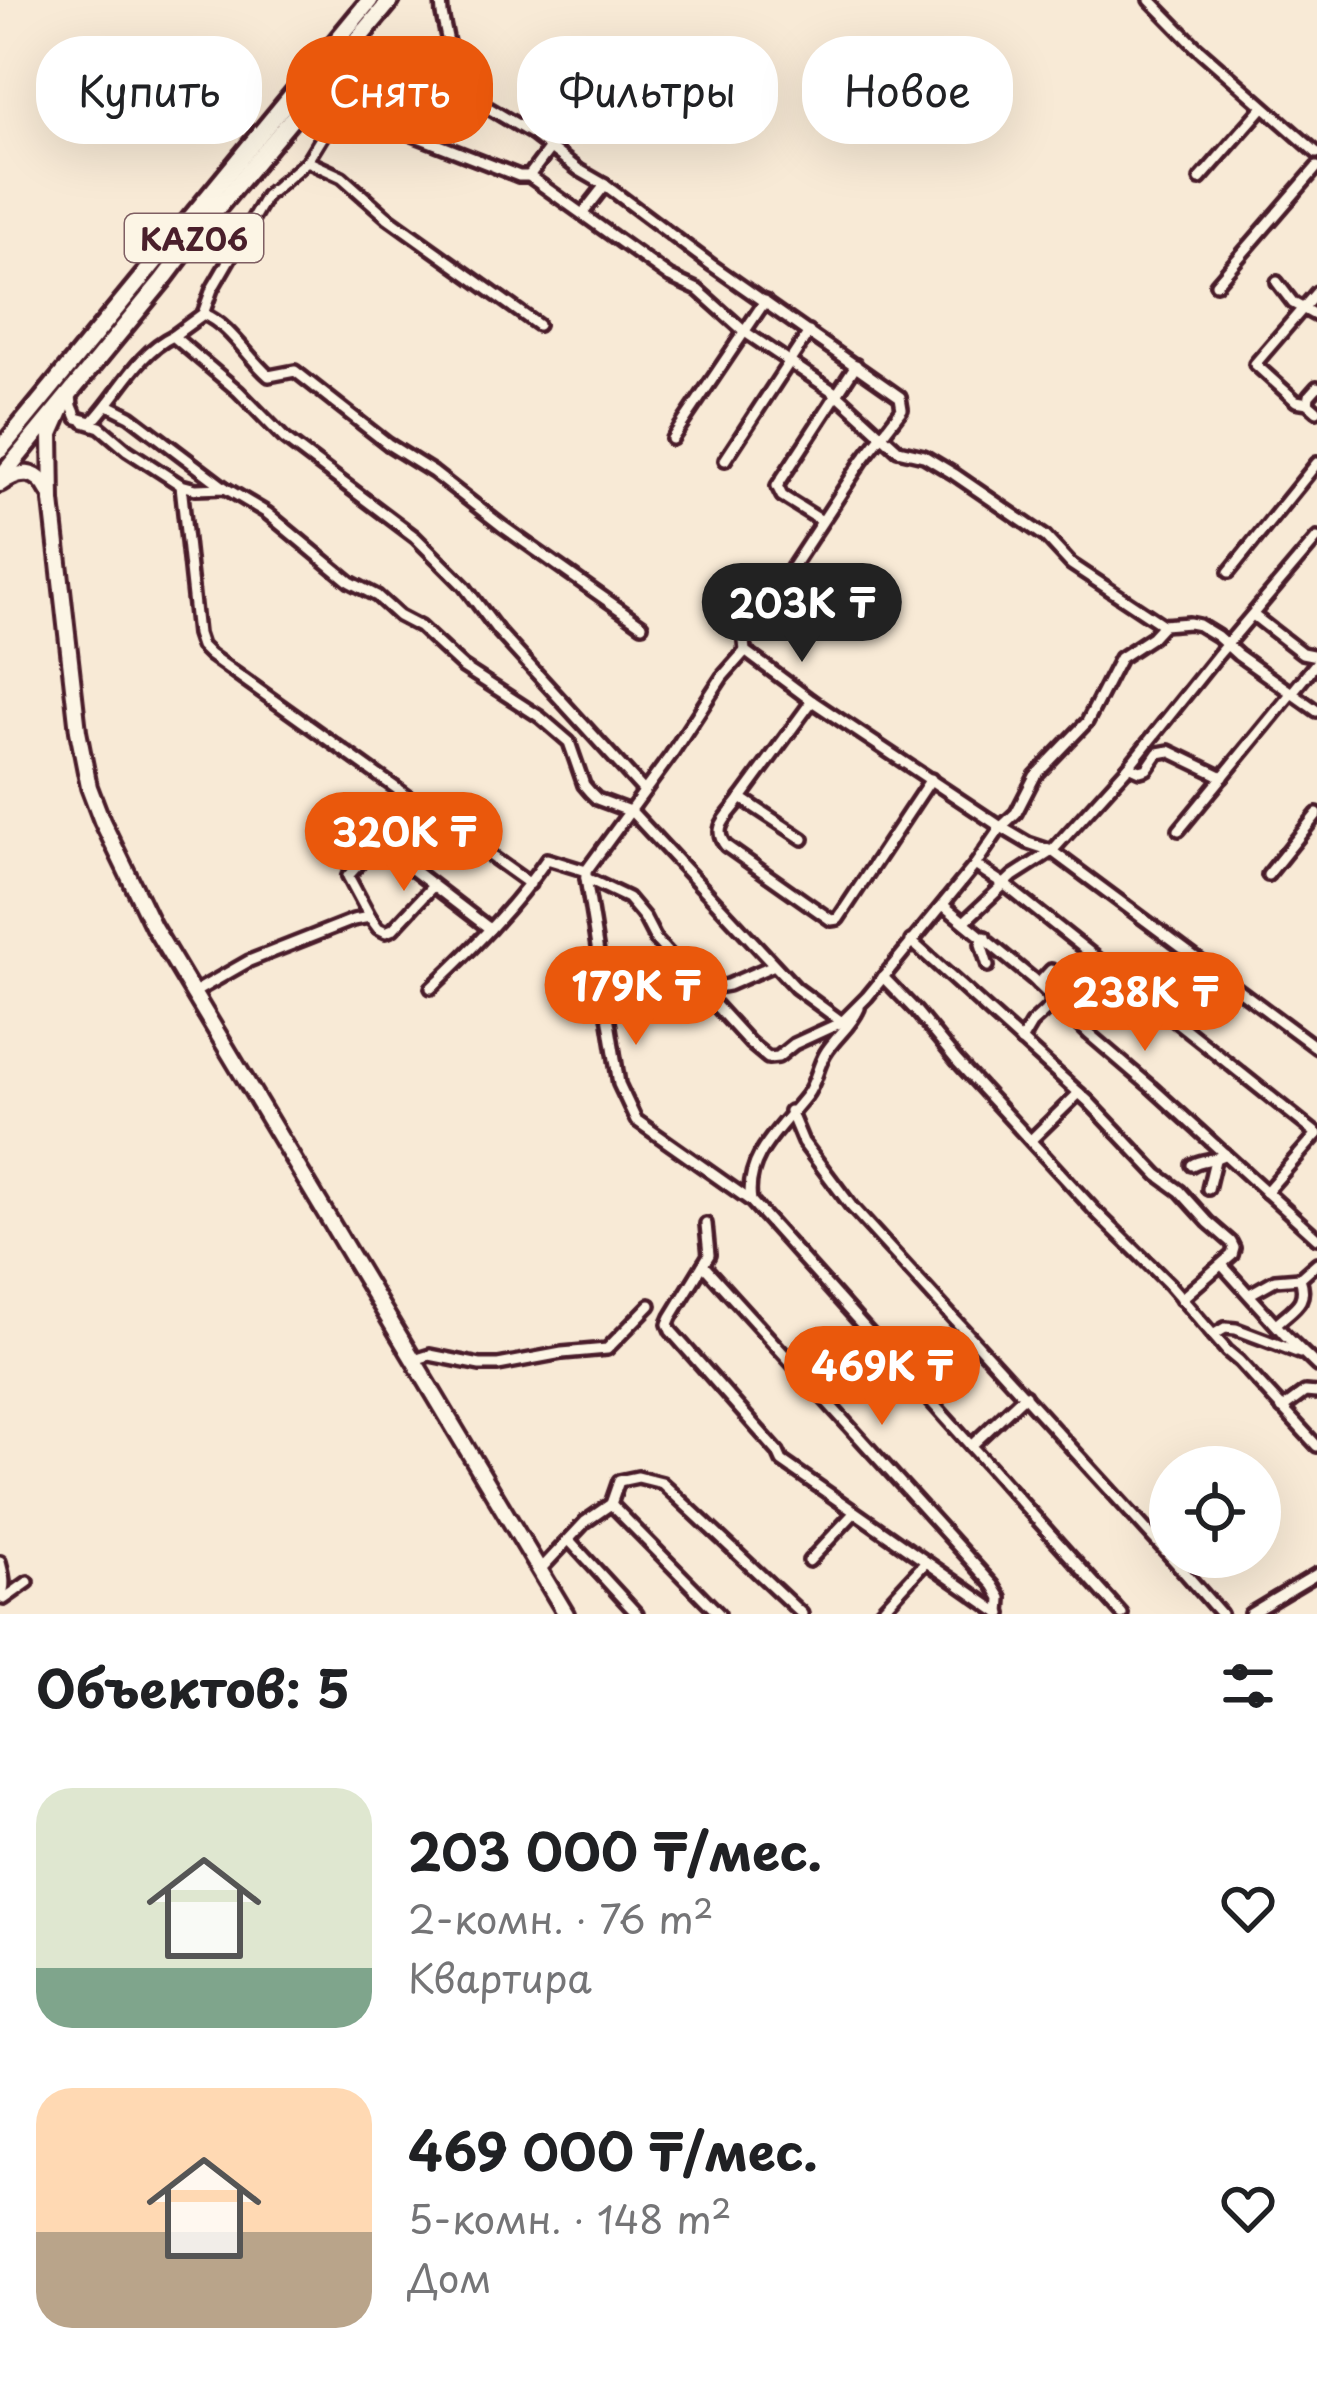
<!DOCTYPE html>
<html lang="ru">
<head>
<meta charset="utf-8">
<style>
	:root { --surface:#fff; --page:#f2f2f2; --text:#202124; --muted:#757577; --accent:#ea580c }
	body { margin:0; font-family:"Playpen Sans",sans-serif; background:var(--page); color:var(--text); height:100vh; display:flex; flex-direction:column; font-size:45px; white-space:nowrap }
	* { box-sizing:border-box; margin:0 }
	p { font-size:39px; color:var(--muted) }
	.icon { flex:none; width:66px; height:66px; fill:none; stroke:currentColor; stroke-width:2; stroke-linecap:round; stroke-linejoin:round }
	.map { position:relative; height:1614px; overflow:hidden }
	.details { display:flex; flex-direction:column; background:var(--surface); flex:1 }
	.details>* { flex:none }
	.banner { position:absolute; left:36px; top:36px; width:1245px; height:108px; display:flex; gap:24px }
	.tools { position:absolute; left:1149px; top:1446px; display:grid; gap:24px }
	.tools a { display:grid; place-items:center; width:132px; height:132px; border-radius:50%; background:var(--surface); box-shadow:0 12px 48px #0002; font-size:60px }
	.price { position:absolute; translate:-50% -102px; padding:0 27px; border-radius:42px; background:var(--accent); color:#fff; font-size:39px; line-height:78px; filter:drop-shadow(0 3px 6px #0008) }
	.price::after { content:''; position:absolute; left:50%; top:72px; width:36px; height:27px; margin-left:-18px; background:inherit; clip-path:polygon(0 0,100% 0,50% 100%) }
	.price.selected { background:#222; color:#fff }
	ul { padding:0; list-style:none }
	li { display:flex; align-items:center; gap:36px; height:300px; padding:0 36px }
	li span { display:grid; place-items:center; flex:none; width:336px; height:240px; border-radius:36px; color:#555 }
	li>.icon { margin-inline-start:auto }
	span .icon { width:144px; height:144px; fill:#fffc; stroke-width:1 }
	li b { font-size:51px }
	h2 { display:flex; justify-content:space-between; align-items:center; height:144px; padding:0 36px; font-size:51px }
	.tag { padding:0 42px; border-radius:48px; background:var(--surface); box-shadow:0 12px 48px #0002; font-size:42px; line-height:108px }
	.tag.selected { background:var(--accent); color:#fff }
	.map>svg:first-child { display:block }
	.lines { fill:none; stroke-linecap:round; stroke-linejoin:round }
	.minor-casing { stroke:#4a1f2b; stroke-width:18 }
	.secondary-casing { stroke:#4a1f2b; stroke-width:22 }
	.trunk-casing { stroke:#4a1f2b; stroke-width:24 }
	.minor { stroke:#fcf5e5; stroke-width:9 }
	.secondary { stroke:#fcf5e5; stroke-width:14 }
	.trunk { stroke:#fcf5e5; stroke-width:15 }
	.labels { text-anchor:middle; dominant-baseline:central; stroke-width:9; stroke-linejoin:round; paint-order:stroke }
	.shield { fill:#fcf5e5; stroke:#7f5f63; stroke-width:3 }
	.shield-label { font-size:30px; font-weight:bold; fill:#4a1f2b }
</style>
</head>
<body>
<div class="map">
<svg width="1317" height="1614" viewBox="0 0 1317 1614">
	<rect width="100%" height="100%" fill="#f8ead6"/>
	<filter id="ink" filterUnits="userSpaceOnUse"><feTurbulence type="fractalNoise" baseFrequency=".00833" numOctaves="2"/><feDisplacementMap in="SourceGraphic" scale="24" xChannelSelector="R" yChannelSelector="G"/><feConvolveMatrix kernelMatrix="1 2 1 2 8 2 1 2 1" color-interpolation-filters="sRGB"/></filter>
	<g filter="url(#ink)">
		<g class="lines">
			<defs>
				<g id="minor">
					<path d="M441,0l1,14 16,76 73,43 48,37 26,15 108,81 187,131 2,12 -40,52 -118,180 1,10 67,50 189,126 27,16 24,8 265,197"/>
					<path d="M1150,0l46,47 121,106"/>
					<path d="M356,44l18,22 32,24h52"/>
					<path d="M357,88l46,43 116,45h10l141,101 28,13 47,42 92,62 61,56 26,6 30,18 92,63 25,27 92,61 26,-2 10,2 18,11 21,19 79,56"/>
					<path d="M307,161l35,16 45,40 151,108"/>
					<path d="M529,176l21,-28"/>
					<path d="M1200,179l63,-72"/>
					<path d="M583,213l22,-28"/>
					<path d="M1277,282l16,21 24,13"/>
					<path d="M1216,284l101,-117"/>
					<path d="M1317,292l-62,72 41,37 12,2 9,8"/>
					<path d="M203,314c27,11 44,43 66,62l26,-5 93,73 45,28 69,54 140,99"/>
					<path d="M173,336l30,-22 9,-25 54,-93 41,-35 22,-36 45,-59"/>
					<path d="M71,395l1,11 5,12 15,4c27,-28 45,-69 81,-86l65,55 47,48 130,98 49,49 34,45 146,160"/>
					<path d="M1308,403l1,-7 8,-9"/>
					<path d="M108,405l22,11 95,72"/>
					<path d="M84,422l16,5 27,23 54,35 15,4 29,-1 42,25 83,69 27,14 22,20 21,11 43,40 77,50 29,25 15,43 6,7 7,7 35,13 164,176 46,34 25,-25 108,-132 30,20 312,249"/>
					<path d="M672,439l93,-138"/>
					<path d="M725,460l84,-128"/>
					<path d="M181,485l16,149 4,12 9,9 320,229"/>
					<path d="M822,521l-40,-25 -5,-10 79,-121"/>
					<path d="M1229,572l88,-109"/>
					<path d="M1253,615l49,38 15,3"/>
					<path d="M745,651l-23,26 -51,78 -85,116v7l33,206 17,36 115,81"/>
					<path d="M1223,777l-54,-26 -11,2 -11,16 -7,2 -11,-5 88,-110 100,-118"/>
					<path d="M741,798c-11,17 -31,29 -15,48l105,74 7,-1 8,-12 85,-128"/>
					<path d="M348,820l142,109"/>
					<path d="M1179,830l138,-168"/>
					<path d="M803,839l-62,-41 71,-97"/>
					<path d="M975,865l26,-38 15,-14 19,-37 52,-54 33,-64 32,-21 11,-12"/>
					<path d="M1268,875l49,-61"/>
					<path d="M586,878l42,20 16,19 12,23 94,103 18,15 10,-1 16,-13 48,-22"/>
					<path d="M943,905l90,74 56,55 62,53 166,151"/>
					<path d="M370,917l-22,-41 29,-32"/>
					<path d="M965,921l48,-45 39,-25 77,-85"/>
					<path d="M985,937l-4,7 7,22"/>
					<path d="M911,941l177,160 70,74 22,16 28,31 23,20 3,6 -2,7 -51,44"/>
					<path d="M883,977l33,34 41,50 138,150 74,73 58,67 12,10 78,85"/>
					<path d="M1038,984l13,-14"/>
					<path d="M431,988c42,-40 83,-81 116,-129l39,12"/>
					<path d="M701,990l27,-5 46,-20"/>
					<path d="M193,993l56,-32 104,-41 17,-3 8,11 8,4 7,-3 39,-42"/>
					<path d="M859,1008c-8,19 -24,29 -34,46 -8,14 -9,29 -19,42 -25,32 -62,61 -55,105l371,413"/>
					<path d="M1021,1041l10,-17 25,-23"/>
					<path d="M790,1111l13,31 48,64 319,350"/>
					<path d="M1032,1139l47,-46"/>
					<path d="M1192,1165c9,-6 22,-4 33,-11"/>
					<path d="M1208,1189l7,-29"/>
					<path d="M1266,1192l51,-58"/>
					<path d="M706,1224l3,31 -38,62 -3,7 3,7 107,121 4,9 219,153"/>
					<path d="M703,1265l290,320 8,13 -1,16"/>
					<path d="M1222,1265l63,70 32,31"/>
					<path d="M1250,1294l25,-14 25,-2 17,-15"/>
					<path d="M1276,1324c17,-16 33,-21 24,-46"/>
					<path d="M1213,1335l12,-7 11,1 64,24"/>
					<path d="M414,1360l16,-5 50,10h18l64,-12 45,-4 43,-44"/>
					<path d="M1282,1409l23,-17 12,1"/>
					<path d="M971,1446l54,-51"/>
					<path d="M611,1504l8,-23 19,-4 24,6 140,131"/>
					<path d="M569,1540l68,74"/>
					<path d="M1171,1557l50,57"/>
					<path d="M809,1561l45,-48"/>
					<path d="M0,1562c3,12 7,24 0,35"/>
					<path d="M540,1570l45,-48 26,-18 108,110"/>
					<path d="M4,1599l24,-17"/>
					<path d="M878,1614l48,-52"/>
					<path d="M1250,1614l67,-40"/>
				</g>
				<g id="secondary">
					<path d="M62,409l-11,25 1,67 26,230 11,56 13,34 51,105 413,688"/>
					<path d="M0,484c19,-14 37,-16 49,8"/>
				</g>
				<g id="trunk">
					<path d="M0,450l370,-450"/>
					<path d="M0,478l162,-197 52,-69 177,-212"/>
				</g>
			</defs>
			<use href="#minor" class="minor-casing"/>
			<use href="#secondary" class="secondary-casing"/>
			<use href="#trunk" class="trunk-casing"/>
			<use href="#minor" class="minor"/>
			<use href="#secondary" class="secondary"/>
			<use href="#trunk" class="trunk"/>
		</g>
	</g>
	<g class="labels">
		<rect class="shield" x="125" y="214" width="138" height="48" rx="9"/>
		<g class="shield-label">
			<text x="194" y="238">KАZ06</text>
		</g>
	</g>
</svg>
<div class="tools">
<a><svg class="icon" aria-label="locate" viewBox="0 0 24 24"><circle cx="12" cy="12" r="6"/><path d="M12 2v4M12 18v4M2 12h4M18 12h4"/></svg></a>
</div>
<b class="price selected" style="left:802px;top:665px">203K ₸</b>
<b class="price" style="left:404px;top:894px">320K ₸</b>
<b class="price" style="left:636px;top:1048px">179K ₸</b>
<b class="price" style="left:1145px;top:1054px">238K ₸</b>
<b class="price" style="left:882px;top:1428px">469K ₸</b>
<div class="banner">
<a class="tag">Купить</a>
<a class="tag selected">Снять</a>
<a class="tag">Фильтры</a>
<a class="tag">Новое</a>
</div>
</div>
<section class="details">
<h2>Объектов: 5<svg class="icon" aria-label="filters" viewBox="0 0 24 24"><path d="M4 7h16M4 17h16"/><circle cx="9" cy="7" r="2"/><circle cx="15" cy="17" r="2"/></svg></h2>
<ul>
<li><span style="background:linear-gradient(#dfe7d0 75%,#7fa58c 0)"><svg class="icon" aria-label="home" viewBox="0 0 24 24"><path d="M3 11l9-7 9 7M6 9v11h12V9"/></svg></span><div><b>203 000 ₸/мес.</b><p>2-комн. · 76 m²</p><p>Квартира</p></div><svg class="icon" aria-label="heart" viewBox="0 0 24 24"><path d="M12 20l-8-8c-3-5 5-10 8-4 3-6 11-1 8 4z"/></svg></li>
<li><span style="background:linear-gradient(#ffd9b3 60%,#b9a48a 0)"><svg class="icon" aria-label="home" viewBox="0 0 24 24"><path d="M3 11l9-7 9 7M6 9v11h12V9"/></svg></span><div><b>469 000 ₸/мес.</b><p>5-комн. · 148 m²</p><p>Дом</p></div><svg class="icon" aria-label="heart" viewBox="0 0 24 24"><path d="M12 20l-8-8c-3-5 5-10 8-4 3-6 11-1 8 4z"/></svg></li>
</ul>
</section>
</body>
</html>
